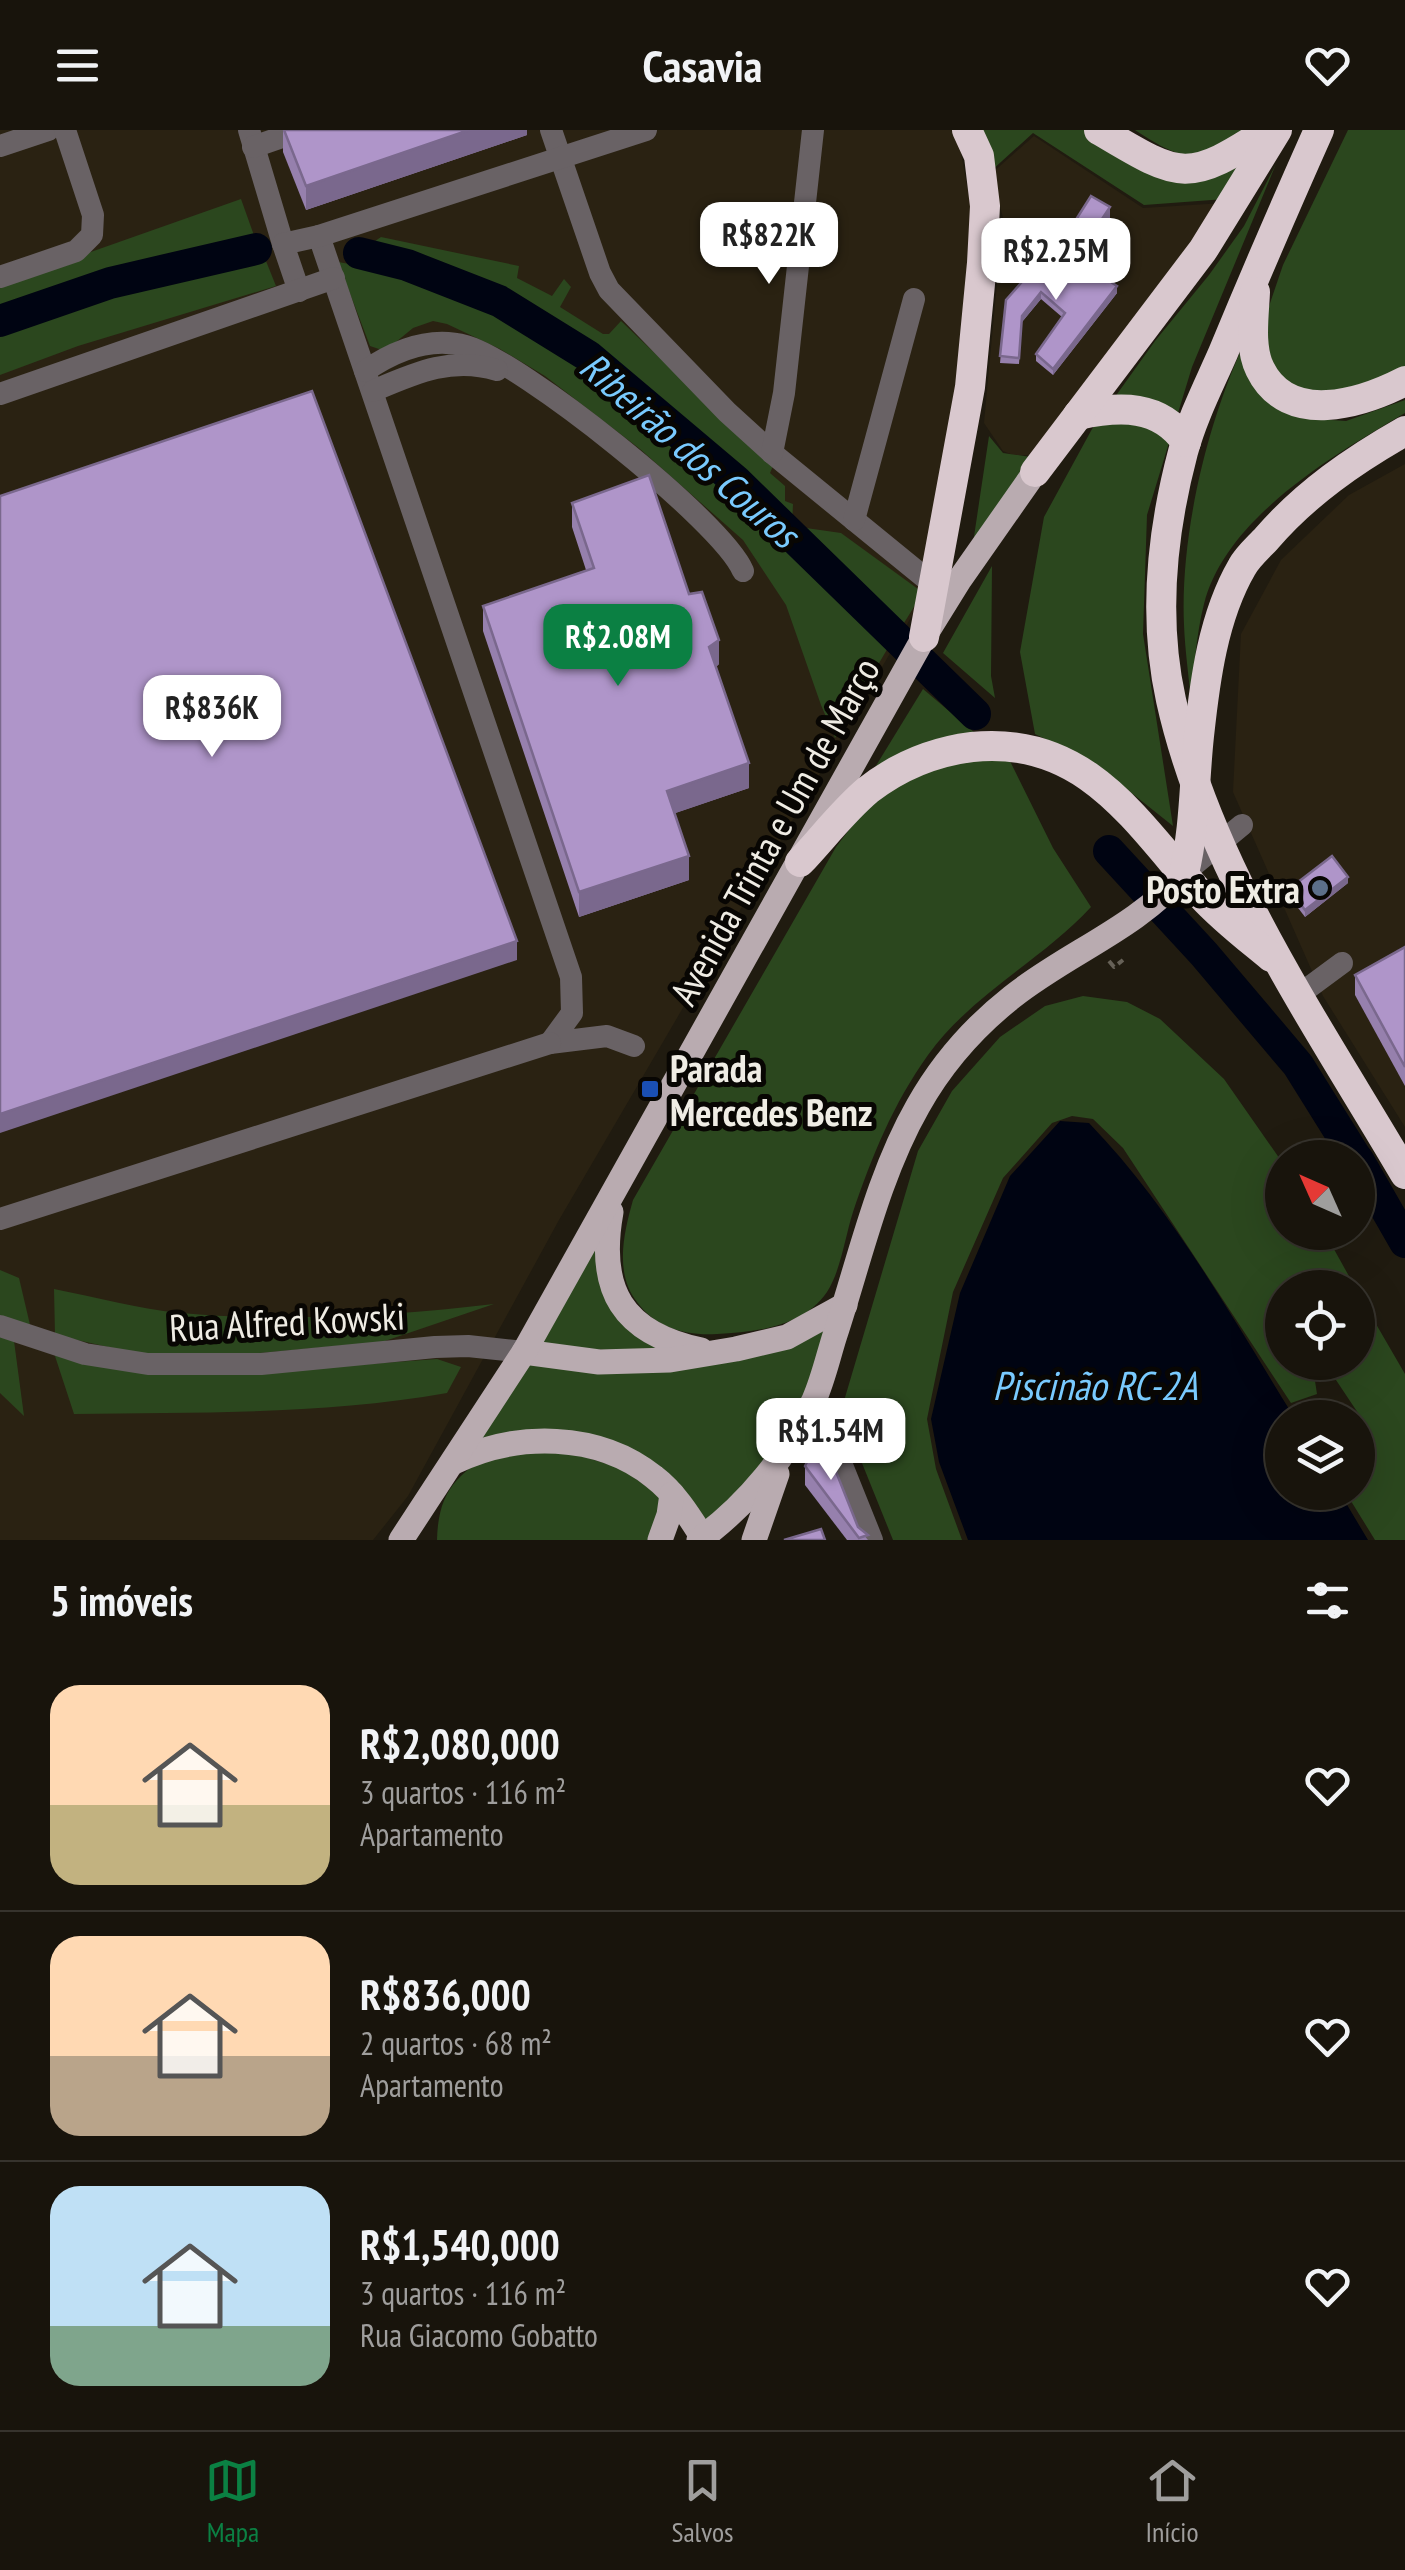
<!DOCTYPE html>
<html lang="pt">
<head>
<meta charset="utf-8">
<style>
	:root { --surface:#18140c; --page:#211d15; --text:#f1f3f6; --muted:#9f9e9d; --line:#36332d; --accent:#0b8043 }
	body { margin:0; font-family:"PT Sans Narrow",sans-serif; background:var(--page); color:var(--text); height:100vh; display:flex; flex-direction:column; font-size:38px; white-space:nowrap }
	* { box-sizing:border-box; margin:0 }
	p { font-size:32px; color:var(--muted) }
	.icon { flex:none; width:55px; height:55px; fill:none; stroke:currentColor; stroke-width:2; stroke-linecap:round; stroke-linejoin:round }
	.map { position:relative; height:1410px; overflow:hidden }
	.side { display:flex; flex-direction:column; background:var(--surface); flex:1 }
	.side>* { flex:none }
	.needle { width:65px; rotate:315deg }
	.buttons { position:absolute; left:1265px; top:1010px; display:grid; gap:20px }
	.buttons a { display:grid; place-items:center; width:110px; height:110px; border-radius:50%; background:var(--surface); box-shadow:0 10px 40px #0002,0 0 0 2px var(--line); font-size:50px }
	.price { position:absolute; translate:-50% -85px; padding:0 22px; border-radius:20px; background:#fff; color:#222; font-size:32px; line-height:65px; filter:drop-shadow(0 2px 5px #0008) }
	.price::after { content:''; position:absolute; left:50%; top:60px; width:30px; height:22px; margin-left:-15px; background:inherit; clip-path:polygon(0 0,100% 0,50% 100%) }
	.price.current { background:var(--accent); color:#fff }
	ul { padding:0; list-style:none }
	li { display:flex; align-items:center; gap:30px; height:250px; padding:0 50px }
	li+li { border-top:2px solid var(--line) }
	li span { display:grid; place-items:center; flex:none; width:280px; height:200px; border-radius:30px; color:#555 }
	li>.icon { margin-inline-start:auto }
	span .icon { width:120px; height:120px; fill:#fffc; stroke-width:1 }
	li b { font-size:42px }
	h2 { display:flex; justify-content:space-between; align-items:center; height:120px; padding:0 50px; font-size:42px }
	header { display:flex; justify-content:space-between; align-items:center; height:130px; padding:0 50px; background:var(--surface); font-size:45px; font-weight:800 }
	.menu { display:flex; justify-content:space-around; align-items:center; height:140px; border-top:2px solid var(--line); background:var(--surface); font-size:28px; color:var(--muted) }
	.menu a { display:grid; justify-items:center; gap:5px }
	.menu .current { color:var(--accent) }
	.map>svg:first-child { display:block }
	.built { fill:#2a2212 }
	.green { fill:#2b471e }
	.water { fill:#000412 }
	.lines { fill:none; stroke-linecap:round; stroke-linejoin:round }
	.river { stroke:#000412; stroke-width:32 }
	.path { stroke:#666157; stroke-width:4; stroke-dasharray:8 5; stroke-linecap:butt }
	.minor { stroke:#696265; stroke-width:22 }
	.major { stroke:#b9abb0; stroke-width:25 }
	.highway { stroke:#d9c8ce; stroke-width:30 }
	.wall { fill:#9680ad }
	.shaded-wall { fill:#7a688d }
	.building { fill:#af95c9; stroke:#7a688d; stroke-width:2.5 }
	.service-dot { fill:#5c6f8a; stroke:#080603; stroke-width:4 }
	.transit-dot { fill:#1a4fb4; stroke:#080603; stroke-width:4 }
	.labels { text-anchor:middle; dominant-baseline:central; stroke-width:10; stroke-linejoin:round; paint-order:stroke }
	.street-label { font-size:38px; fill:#efece4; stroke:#080603 }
	.poi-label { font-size:38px; font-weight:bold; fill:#efece4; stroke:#080603; text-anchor:end }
	.water-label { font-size:40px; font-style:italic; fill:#79cafe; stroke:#080603 }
</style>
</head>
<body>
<header><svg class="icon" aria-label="menu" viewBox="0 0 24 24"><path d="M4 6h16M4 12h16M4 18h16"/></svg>Casavia<svg class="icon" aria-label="heart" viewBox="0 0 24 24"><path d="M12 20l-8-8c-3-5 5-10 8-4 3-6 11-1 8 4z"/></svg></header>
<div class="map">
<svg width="1405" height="1410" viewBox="0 0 1405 1410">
	<rect width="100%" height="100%" fill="#201b10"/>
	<g class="built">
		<path d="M0,0h952l7,12 13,71 -3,87 -49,302 -361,618 -151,276 -35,44h-373z"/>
		<path d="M1034,6l109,72 81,-5 -186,252h-25l-10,-4 -19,-28 19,-205 -11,-45z"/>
		<path d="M1405,334v663l-82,-131 -90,-204 8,-158 40,-74 68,-65z"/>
	</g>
	<g class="green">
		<path d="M980,0h106l74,43 95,-18 -30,44 -81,6 -111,-72 -42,38z"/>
		<path d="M1135,0h122c-60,28 -63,39 -122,0z"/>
		<path d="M1348,0h57v242l-93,25 -39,-26 -10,-47 20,-59z"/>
		<path d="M1276,34l-84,203 -45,148 -4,119 30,192 -79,-63 -59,-29 -15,-82 24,-135 48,-88 63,-88 54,-66 35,-49z"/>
		<path d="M241,69l15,42 -149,35 -107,38v-30z"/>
		<path d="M381,107l138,29 -2,12 35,18 12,-17 7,8 -11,20 43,27h6l12,-13 152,145 -3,7 15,13v15l8,3 -1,22 49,7 77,56 -1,13 -18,29 -157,-149 -149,-127 -94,-61 -88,-34 -46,-12z"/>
		<path d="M264,126l12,30 -198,60 -78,29v-43l108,-39z"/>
		<path d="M338,132l70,12 89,34 92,58 145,126 158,149 -57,97 -14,-33 -35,-100 -43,-65 -103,-91 -95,-73 -45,-27 -53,-25 -14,-3 -20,7 -28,23 -15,-5z"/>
		<path d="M1242,218l59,70 45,3 59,-21v13c-71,42 -179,104 -201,191 -8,31 -10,66 -13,98 -2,-25 -6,-51 -7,-77 -4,-88 22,-197 58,-277z"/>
		<path d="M989,306l14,17 28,4 -59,93z"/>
		<path d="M992,436l-1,110 4,22 -52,-45z"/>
		<path d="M923,559l52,44 -101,36z"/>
		<path d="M1007,625l46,93 38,59c-50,54 -119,87 -163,148 -35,49 -56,101 -75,157 -8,25 -12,58 -26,80 -24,35 -71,40 -110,42 -31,2 -61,-6 -80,-32 -23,-29 -13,-70 -4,-102l203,-353 35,-46 37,-28z"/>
		<path d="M1083,866l44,6 33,17 64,60 58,83v70l43,1 30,54 -73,1v74h76v-69l47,81v166h-30l-29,-47 12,-1v-67l6,-3 -34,-51 -15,10 2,13 -26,9 -168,-255 -30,-29 -21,-3 -20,7 -49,55 -50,114 -26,127 9,50 26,71h-69l-52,-129 77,-260 34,-60 48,-54 45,-31z"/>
		<path d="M602,1097l6,60 88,65 -161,-4z"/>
		<path d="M0,1140l19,8 12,51 -31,-14z"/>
		<path d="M54,1159c41,8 85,20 127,24 99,9 214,3 313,-9l-112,38 -145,13 -89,1 -93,-21z"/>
		<path d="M833,1193l-16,44 -45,89 -67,71 -75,-76 -163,-2 61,-93 65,11z"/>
		<path d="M0,1206l14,5 10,75 -24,-23z"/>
		<path d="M54,1223l206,19 177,-13 24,8 -14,26c-123,22 -248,19 -373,21z"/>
		<path d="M501,1320l71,3 51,16 40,30 -12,41h-214c1,-49 21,-69 64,-90z"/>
	</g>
	<path class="water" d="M1060,991l29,2c83,86 143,194 205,294l-12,1v74l58,1 28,47h-400l-29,-78 -8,-43 29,-126 50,-117z"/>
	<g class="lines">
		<g class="river">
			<path d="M359,123l48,12 92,36 89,55 148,125 239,233"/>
			<path d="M0,191l110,-38 146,-34"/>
			<path d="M1109,721l95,103 94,111 58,93"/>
			<path d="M1358,1030l47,82"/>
		</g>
		<path class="path" d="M1109,831l5,6 9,-7"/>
		<g class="minor">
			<path d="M249,0l34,114"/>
			<path d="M551,0l49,143 9,17 118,122 45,41 163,133"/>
			<path d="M0,16l48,-16"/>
			<path d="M253,17l49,-17"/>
			<path d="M319,106l252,741 1,36 -22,30 57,-7 27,10"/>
			<path d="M0,147l76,-26 16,-16 1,-20 -28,-85"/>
			<path d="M299,161l-16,-47 36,-8 327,-106"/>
			<path d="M365,241c29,-20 65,-35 101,-25 54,15 256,175 277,225"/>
			<path d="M373,261c42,-18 79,-35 124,-21"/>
			<path d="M0,264l334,-116"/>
			<path d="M772,323l12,-60 29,-263"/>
			<path d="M854,390l60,-221"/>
			<path d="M1184,743l58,-48"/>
			<path d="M1300,864l42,-31"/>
			<path d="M0,1089l550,-176"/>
			<path d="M0,1196l85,28 63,10h113l174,-17 33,-1 56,6"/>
			<path d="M815,1268l57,142"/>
		</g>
		<g class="major">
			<path d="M611,1082c-14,78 11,121 90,138"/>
			<path d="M524,1222l75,10 71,-2 66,-11 51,-12 58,-32"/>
			<path d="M454,1332c62,-30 144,-30 200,15 21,16 35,39 49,61"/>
			<path d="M401,1410l123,-188 400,-715 36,-58 75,-107"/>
			<path d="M660,1410l9,-25 3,-21"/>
			<path d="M699,1410c49,-36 89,-85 115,-140 9,-20 14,-43 21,-65 25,-76 43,-159 83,-229 23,-41 56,-79 94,-109 55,-44 125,-69 172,-124"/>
			<path d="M754,1410l23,-66"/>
		</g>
		<g class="highway">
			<path d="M1099,0c82,49 88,54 170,0"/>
			<path d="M1319,0c-33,74 -65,148 -96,223 -14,32 -31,65 -40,99 -21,79 -30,166 -12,248 37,168 148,327 234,474"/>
			<path d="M1255,162c-1,24 -6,55 5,77 28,58 102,34 145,12"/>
			<path d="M1078,285c41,-9 82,-11 108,27"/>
			<path d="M1035,342l168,-222 74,-120"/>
			<path d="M924,507l46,-250 12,-124 3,-57 -6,-50 -12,-26"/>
			<path d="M800,732c22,-23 43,-51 68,-72 31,-24 64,-38 104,-43 114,-12 164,75 230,149 21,23 45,41 69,61"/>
			<path d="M1184,743c11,-45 10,-91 15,-137 6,-56 14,-119 43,-169 6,-11 17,-20 25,-29 39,-45 87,-78 138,-107"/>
		</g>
	</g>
	<g class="wall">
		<path d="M283,0h244v5l-221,75 -23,-58z"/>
		<path d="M1077,88l33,2 -14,21 -19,-10z"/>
		<path d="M1094,146l23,17 -64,82 -17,-14v-7l26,-37 -21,-18 -19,23 -3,42 -19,-1 6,-63z"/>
		<path d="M572,373l117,91 30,70 -3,3 33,121 -74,25 14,67 -110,37 -96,-286v-25l103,-36 -14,-43z"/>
		<path d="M1348,753l-43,34 -16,-21v-7z"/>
		<path d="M1405,817v139l-50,-91v-20z"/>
		<path d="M805,1336l63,74h-21l-42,-55z"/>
	</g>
	<g class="shaded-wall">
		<path d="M469,0h58v5l-221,75v-24z"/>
		<path d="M1110,77v13l-14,21v-13z"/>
		<path d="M1117,156v7l-64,82v-6z"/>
		<path d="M1041,162v7l-19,23 -3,42 3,-48z"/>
		<path d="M719,510v24l-10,8v-25z"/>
		<path d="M749,633v25l-82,28v-25z"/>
		<path d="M689,726v24l-110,37v-25z"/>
		<path d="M1348,747v6l-43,34v-7z"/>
		<path d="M517,811v19l-517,173v-19z"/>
	</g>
	<g class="building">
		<path d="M284,0h185l-163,56z"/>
		<path d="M1091,66l19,11 -14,21 -19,-10z"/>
		<path d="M1056,113l38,33 3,-3 20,13 -64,83 -17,-15 29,-41 -24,-21 -19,24 -3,42 -19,-2 6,-56z"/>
		<path d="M312,261l205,550 -517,173v-618z"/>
		<path d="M649,345l40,119 13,-2 17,48 -10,7 40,116 -82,28 22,65 -110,36 -96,-286 111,-38 -22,-65z"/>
		<path d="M1332,726l16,21 -43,33 -16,-21z"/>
		<path d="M1405,817v120l-50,-92z"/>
		<path d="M821,1304l37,93 10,8 -9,3 -54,-72z"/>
		<path d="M821,1399l4,11h-41z"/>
	</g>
	<circle class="service-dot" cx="1320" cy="758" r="10"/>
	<rect class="transit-dot" x="640" y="949" width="20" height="20" rx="5"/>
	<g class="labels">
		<g class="street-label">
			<text transform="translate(774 701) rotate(-61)">Avenida Trinta e Um de Março</text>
			<text transform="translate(287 1191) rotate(-3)">Rua Alfred Kowski</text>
		</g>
		<g class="poi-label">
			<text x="1300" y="758">Posto Extra</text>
			<text x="670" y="937" text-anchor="start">Parada<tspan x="670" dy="44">Mercedes Benz</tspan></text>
		</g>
		<g class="water-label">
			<text transform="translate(690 319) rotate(41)">Ribeirão dos Couros</text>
			<text x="1095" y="1255">Piscinão RC-2A</text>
		</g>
	</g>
</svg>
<div class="buttons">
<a><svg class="needle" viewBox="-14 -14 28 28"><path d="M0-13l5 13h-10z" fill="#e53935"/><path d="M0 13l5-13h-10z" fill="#9f9e9d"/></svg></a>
<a><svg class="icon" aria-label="locate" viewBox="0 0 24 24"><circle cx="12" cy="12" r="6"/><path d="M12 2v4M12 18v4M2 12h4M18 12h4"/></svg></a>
<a><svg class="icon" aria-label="layers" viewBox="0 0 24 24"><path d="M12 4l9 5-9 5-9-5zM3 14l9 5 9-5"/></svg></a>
</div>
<b class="price" style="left:769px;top:157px">R$822K</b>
<b class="price" style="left:1056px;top:173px">R$2.25M</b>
<b class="price current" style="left:618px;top:559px">R$2.08M</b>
<b class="price" style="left:212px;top:630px">R$836K</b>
<b class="price" style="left:831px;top:1353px">R$1.54M</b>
</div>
<section class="side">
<h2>5 imóveis<svg class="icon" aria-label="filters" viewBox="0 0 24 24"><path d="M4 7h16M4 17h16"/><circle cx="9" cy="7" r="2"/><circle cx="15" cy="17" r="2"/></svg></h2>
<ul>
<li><span style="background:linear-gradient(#ffd9b3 60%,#c2b280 0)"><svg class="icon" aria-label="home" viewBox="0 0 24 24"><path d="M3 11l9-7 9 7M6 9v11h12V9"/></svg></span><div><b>R$2,080,000</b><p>3 quartos · 116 m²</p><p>Apartamento</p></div><svg class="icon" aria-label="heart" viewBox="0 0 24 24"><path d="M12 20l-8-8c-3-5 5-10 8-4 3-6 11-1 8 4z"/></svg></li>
<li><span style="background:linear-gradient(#ffd9b3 60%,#b9a48a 0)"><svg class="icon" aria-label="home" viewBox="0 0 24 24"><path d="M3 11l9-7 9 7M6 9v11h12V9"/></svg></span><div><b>R$836,000</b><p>2 quartos · 68 m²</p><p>Apartamento</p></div><svg class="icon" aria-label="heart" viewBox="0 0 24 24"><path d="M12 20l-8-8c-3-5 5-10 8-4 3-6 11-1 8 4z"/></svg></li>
<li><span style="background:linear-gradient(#bfe0f5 70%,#7fa58c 0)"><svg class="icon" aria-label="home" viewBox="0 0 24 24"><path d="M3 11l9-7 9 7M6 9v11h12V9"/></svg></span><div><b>R$1,540,000</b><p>3 quartos · 116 m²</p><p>Rua Giacomo Gobatto</p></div><svg class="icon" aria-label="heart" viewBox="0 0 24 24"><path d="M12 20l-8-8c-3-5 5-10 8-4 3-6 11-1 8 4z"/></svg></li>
</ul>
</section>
<nav class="menu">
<a class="current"><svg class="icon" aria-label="map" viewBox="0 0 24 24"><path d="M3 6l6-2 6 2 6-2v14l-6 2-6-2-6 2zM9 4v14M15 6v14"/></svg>Mapa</a>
<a><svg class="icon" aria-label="saved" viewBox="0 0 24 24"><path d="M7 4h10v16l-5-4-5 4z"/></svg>Salvos</a>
<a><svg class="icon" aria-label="home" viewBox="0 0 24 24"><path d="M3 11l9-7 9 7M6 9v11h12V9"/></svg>Início</a>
</nav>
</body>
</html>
